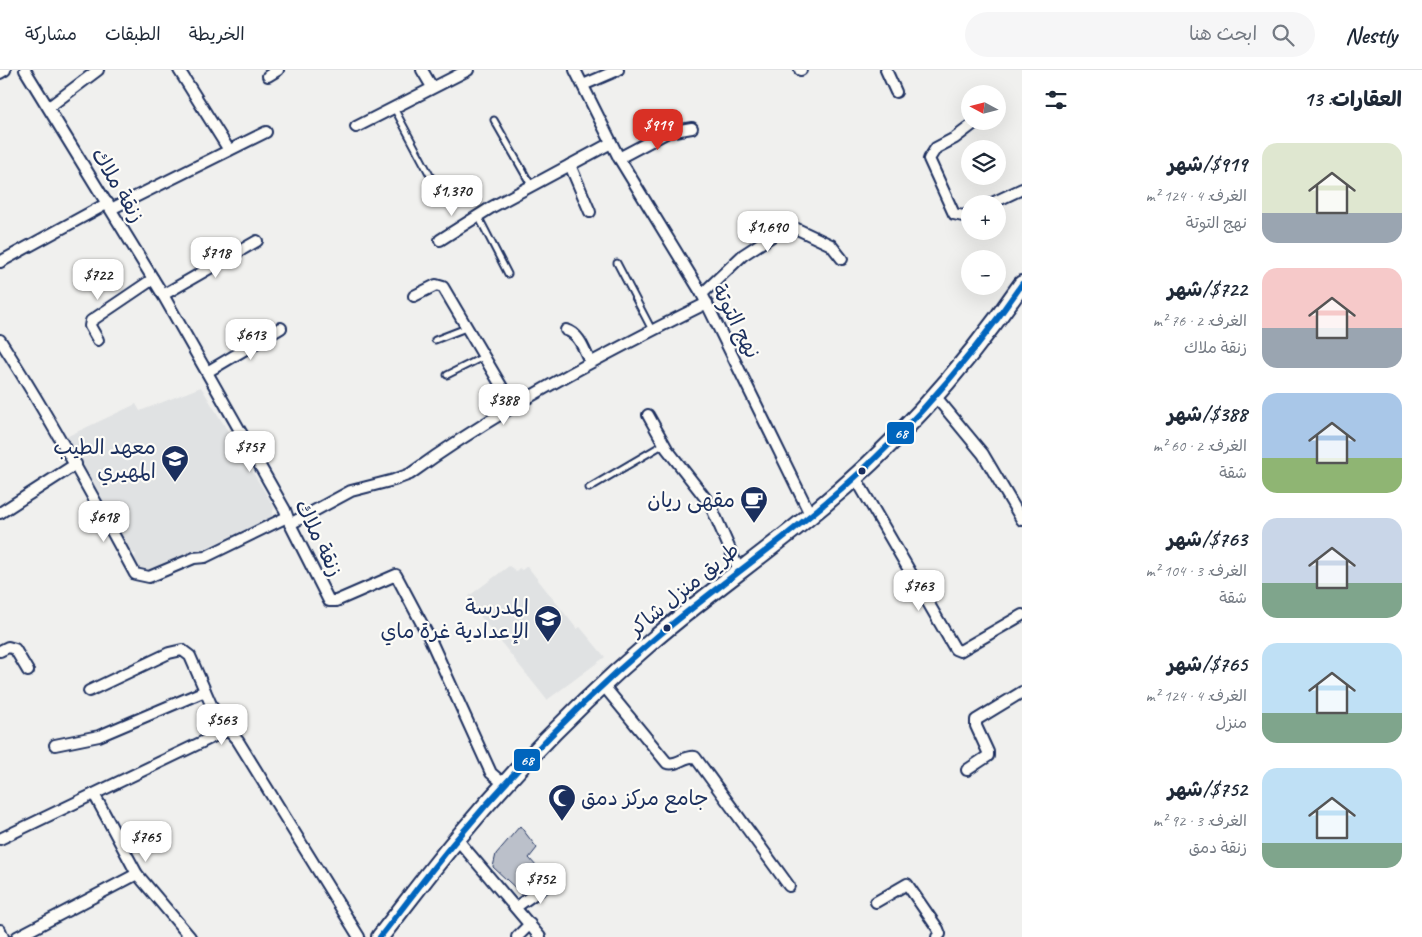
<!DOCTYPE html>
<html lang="ar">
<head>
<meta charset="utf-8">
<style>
	:root { --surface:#fff; --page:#f6f6f7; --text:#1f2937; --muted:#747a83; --line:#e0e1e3; --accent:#d93025 }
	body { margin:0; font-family:Caveat,"Playpen Sans Arabic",sans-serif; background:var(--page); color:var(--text); direction:rtl; height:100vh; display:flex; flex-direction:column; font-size:19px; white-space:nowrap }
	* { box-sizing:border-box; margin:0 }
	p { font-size:16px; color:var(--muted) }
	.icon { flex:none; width:28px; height:28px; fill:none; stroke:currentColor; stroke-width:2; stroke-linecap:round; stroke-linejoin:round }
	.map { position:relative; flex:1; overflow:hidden; direction:ltr }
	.panel { display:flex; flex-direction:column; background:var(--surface); width:400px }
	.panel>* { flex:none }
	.needle { width:32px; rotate:277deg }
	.buttons { position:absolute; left:961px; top:15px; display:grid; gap:10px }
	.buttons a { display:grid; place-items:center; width:45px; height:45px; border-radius:50%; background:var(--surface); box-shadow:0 5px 20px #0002; font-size:25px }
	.price { position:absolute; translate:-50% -42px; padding:0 11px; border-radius:10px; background:#fff; color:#222; font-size:16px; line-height:32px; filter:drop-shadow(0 1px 2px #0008) }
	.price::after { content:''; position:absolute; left:50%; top:30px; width:15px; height:11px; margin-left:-8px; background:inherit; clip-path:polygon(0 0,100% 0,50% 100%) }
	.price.on { background:var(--accent); color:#fff }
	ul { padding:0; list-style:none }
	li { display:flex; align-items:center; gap:15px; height:125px; padding:0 20px }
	li span { display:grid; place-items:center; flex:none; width:140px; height:100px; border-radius:15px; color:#555 }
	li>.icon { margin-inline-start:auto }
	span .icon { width:60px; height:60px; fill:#fffc; stroke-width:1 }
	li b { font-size:21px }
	h2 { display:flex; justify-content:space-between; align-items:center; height:60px; padding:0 20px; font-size:21px }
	header { display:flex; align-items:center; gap:30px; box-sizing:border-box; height:70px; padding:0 25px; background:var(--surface); border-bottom:1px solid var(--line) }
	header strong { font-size:24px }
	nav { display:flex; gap:28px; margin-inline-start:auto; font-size:18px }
	.search { width:350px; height:45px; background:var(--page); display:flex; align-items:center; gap:12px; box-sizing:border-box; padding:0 18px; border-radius:28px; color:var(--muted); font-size:19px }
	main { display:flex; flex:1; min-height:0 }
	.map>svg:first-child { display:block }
	.built { fill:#e0e2e3 }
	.building { fill:#bbc0ca; stroke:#1b2f5e }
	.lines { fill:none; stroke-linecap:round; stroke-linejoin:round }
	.service-casing { stroke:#1b2f5e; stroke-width:9 }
	.minor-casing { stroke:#1b2f5e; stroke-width:14 }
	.primary-casing { stroke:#1b2f5e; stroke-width:20 }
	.service { stroke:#fdfcf7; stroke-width:5 }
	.minor { stroke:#fdfcf7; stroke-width:10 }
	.primary { stroke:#fdfcf7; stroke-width:16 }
	.bus-1-casing { stroke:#fdfcf7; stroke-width:10 }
	.bus-1 { stroke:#0065bd; stroke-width:6 }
	.bus-dot { fill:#1b2f5e; stroke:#fdfcf7; stroke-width:2 }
	.labels { text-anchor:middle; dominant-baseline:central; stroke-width:4.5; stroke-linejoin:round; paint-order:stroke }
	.street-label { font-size:21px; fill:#1b2f5e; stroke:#fdfcf7 }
	.poi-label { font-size:21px; fill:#1b2f5e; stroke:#fdfcf7; text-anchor:end }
	.line-badge { stroke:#fdfcf7; stroke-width:2 }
	.badge-label { font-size:14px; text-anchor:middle; font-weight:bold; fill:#fff }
</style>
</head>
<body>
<header>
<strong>Nestly</strong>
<div class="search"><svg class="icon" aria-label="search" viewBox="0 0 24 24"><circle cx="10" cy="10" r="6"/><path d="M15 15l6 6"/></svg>ابحث هنا</div>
<nav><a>الخريطة</a><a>الطبقات</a><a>مشاركة</a></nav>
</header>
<main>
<section class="panel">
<h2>العقارات: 13<svg class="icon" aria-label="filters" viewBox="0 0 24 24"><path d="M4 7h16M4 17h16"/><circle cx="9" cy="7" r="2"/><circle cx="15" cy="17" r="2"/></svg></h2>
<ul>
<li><span style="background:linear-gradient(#dfe7d0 70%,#9aa5b1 0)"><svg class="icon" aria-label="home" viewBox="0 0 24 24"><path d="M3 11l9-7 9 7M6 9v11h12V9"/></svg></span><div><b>$919/شهر</b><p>الغرف: 4 · 124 m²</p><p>نهج التوتة</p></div></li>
<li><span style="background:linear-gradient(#f6c9c9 60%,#9aa5b1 0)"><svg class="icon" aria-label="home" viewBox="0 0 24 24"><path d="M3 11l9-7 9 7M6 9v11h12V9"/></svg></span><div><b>$722/شهر</b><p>الغرف: 2 · 76 m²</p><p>زنقة ملاك</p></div></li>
<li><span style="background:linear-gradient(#a9c7e8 65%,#8fb573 0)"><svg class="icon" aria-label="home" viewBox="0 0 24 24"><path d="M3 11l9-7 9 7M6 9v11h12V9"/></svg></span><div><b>$388/شهر</b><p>الغرف: 2 · 60 m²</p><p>شقة</p></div></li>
<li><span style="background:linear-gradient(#c9d6e8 65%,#7fa58c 0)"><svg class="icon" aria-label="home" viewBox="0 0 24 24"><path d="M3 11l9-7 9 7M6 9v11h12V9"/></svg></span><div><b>$763/شهر</b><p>الغرف: 3 · 104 m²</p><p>شقة</p></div></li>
<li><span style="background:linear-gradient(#bfe0f5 70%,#7fa58c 0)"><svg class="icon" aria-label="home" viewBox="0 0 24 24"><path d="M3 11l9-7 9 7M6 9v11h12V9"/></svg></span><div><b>$765/شهر</b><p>الغرف: 4 · 124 m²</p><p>منزل</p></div></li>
<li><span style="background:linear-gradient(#bfe0f5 75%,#7fa58c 0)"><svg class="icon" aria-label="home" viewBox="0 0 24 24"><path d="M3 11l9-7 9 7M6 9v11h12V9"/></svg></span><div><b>$752/شهر</b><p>الغرف: 3 · 92 m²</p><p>زنقة دمق</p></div></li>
</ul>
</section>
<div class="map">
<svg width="1022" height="867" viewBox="0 0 1022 867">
	<rect width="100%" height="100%" fill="#f0f0ee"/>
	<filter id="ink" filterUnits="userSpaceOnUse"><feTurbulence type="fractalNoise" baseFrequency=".02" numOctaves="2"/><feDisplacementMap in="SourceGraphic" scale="10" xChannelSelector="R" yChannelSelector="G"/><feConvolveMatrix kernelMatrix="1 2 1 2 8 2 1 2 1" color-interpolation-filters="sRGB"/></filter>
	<g filter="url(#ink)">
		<g class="built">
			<path d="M201,317l73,120 -2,10 -122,57 -10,-4 -6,-10 2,-6 -6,-1 -64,-116 70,-33 4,7z"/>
			<path d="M509,496l7,5 3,-3 3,2 5,-4 50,63 3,-2 25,30 -58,43 -67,-84 -11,-20z"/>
		</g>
		<path class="building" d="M520,756l17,22 -8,10 17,19 -24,17 -29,-27 3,-13z"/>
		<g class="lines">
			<defs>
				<g id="service">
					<path d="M394,38l38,71"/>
					<path d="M494,50l37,65"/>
					<path d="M478,146l30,58"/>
					<path d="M617,193l35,67"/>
					<path d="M435,270l31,-12"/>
					<path d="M447,305l36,-18"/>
					<path d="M589,418l75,-44"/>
				</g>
				<g id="minor">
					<path d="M25,0l138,225 122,215 5,14 39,77h7l60,-26 34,64 61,134 14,12"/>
					<path d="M179,0l50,80"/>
					<path d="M422,0l10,17"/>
					<path d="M575,0l44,88 83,136 109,222"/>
					<path d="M800,0h1"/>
					<path d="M886,0l10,22"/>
					<path d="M0,3l5,-3"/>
					<path d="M268,6l10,-6"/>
					<path d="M583,15l35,-15"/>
					<path d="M49,37l49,-37"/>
					<path d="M356,57l112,-57"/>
					<path d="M619,88l49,-26 24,-4"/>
					<path d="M570,95l20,47"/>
					<path d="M990,134l32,-15"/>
					<path d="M111,139l155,-77"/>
					<path d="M970,143l-7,3 -9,-2 -25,-55 7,-11 19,-10 17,-13"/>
					<path d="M440,170l52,-33 119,-64"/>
					<path d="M0,192l108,-59"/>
					<path d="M702,224l41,-39 43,-28 9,1 36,17 11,14"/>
					<path d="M163,225l94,-54"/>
					<path d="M414,226l22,-11 7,2 70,119"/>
					<path d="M566,260c14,4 18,20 24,32"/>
					<path d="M0,270c49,76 92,154 135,234l14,3 45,-19 11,-1 82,-40"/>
					<path d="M98,270l-8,-14 1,-5 62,-42"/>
					<path d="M207,302l74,-44"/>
					<path d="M936,327l47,57 39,66"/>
					<path d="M648,345l19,34 43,55 29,66"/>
					<path d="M855,407l100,172 5,2 62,-36"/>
					<path d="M0,443l76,-49"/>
					<path d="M290,454l61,-33 43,-11 16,-6c93,-67 194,-120 297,-171"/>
					<path d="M0,581l8,-4 7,2 13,22"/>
					<path d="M603,615l64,78c11,3 18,-8 28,-6l94,129"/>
					<path d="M89,621l80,-38 13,-3 8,6 33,76"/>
					<path d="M55,675l44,-9 106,-45"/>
					<path d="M967,700l21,-14v-4l-12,-26v-6l46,-28"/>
					<path d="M94,724l43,80 53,63"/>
					<path d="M0,769l221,-106 8,-2 9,10 121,196"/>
					<path d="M457,769l83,98"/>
					<path d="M876,832l31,-18 31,45 2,5 -3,3"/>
					<path d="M516,837l34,-24"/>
					<path d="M0,860l3,7"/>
					<path d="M17,867l120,-63"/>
					<path d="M517,867l13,-13"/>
				</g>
				<path id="primary" d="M380,867c26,-33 50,-66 77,-98 59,-71 125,-138 195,-198 51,-44 107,-83 159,-126 83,-67 151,-144 211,-231"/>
			</defs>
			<use href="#service" class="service-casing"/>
			<use href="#minor" class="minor-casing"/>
			<use href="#primary" class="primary-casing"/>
			<use href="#service" class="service"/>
			<use href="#minor" class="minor"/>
			<use href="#primary" class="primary"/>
			<defs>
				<path id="bus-1" d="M380,867c26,-33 50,-66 77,-98 59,-71 125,-138 195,-198 51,-44 107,-83 159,-126 83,-67 151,-144 211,-231"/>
			</defs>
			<use href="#bus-1" class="bus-1-casing"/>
			<use href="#bus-1" class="bus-1"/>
		</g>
	</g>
	<defs>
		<symbol id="school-pin" viewBox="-11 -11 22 30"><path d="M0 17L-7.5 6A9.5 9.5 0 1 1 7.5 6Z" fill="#1b2f5e" stroke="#fdfcf7"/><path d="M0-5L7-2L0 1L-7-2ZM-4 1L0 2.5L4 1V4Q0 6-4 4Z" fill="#fff"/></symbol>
		<symbol id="cafe-pin" viewBox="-11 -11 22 30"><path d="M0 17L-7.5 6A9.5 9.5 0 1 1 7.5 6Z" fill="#1b2f5e" stroke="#fdfcf7"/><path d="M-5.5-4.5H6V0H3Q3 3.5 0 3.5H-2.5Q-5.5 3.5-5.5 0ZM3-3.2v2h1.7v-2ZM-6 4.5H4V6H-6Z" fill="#fff"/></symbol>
		<symbol id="mosque-pin" viewBox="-11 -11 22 30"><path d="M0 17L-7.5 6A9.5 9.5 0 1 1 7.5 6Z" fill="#1b2f5e" stroke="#fdfcf7"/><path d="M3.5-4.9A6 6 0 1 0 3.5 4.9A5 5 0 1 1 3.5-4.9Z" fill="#fff"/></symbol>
	</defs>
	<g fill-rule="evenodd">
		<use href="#school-pin" x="159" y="373" width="32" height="43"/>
		<use href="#cafe-pin" x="738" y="414" width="32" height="43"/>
		<use href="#school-pin" x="532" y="533" width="32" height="43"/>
		<use href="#mosque-pin" x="546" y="712" width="32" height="43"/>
	</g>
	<g class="bus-dot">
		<circle cx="862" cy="401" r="4.5"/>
		<circle cx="667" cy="558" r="4.5"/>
	</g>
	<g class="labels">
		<g class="street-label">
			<text transform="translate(118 115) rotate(59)">زنقة ملاك</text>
			<text transform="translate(736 251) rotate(63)">نهج التوتة</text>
			<text transform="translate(319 468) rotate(64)">زنقة ملاك</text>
			<text transform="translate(684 519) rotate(-39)">طريق منزل شاكر</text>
		</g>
		<g class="poi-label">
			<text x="156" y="377">معهد الطيب<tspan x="156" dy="24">المهيري</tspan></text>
			<text x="735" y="430">مقهى ريان</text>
			<text x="529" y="537">المدرسة<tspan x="529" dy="24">الإعدادية غرة ماي</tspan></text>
			<text x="581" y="728" text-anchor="start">جامع مركز دمق</text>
		</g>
	</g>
	<g class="line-badge">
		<rect x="886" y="351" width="29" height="24" rx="5" fill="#0065bd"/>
		<rect x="513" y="678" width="28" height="24" rx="5" fill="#0065bd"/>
	</g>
	<g class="badge-label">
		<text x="901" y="368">68</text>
		<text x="527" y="695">68</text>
	</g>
</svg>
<div class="buttons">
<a><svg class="needle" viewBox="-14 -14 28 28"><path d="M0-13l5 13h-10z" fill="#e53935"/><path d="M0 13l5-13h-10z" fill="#747a83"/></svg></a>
<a><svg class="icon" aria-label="layers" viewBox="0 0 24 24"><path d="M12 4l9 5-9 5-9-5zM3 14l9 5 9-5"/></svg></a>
<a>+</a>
<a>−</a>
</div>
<b class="price on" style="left:658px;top:81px">$919</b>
<b class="price" style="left:452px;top:147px">$1,370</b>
<b class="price" style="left:768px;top:183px">$1,690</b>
<b class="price" style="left:216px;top:209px">$718</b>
<b class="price" style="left:98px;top:231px">$722</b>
<b class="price" style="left:251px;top:291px">$613</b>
<b class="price" style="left:504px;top:356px">$388</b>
<b class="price" style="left:250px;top:403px">$757</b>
<b class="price" style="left:104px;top:473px">$618</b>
<b class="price" style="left:919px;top:542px">$763</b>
<b class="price" style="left:222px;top:676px">$563</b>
<b class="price" style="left:146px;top:793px">$765</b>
<b class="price" style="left:541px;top:835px">$752</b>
</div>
</main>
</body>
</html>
